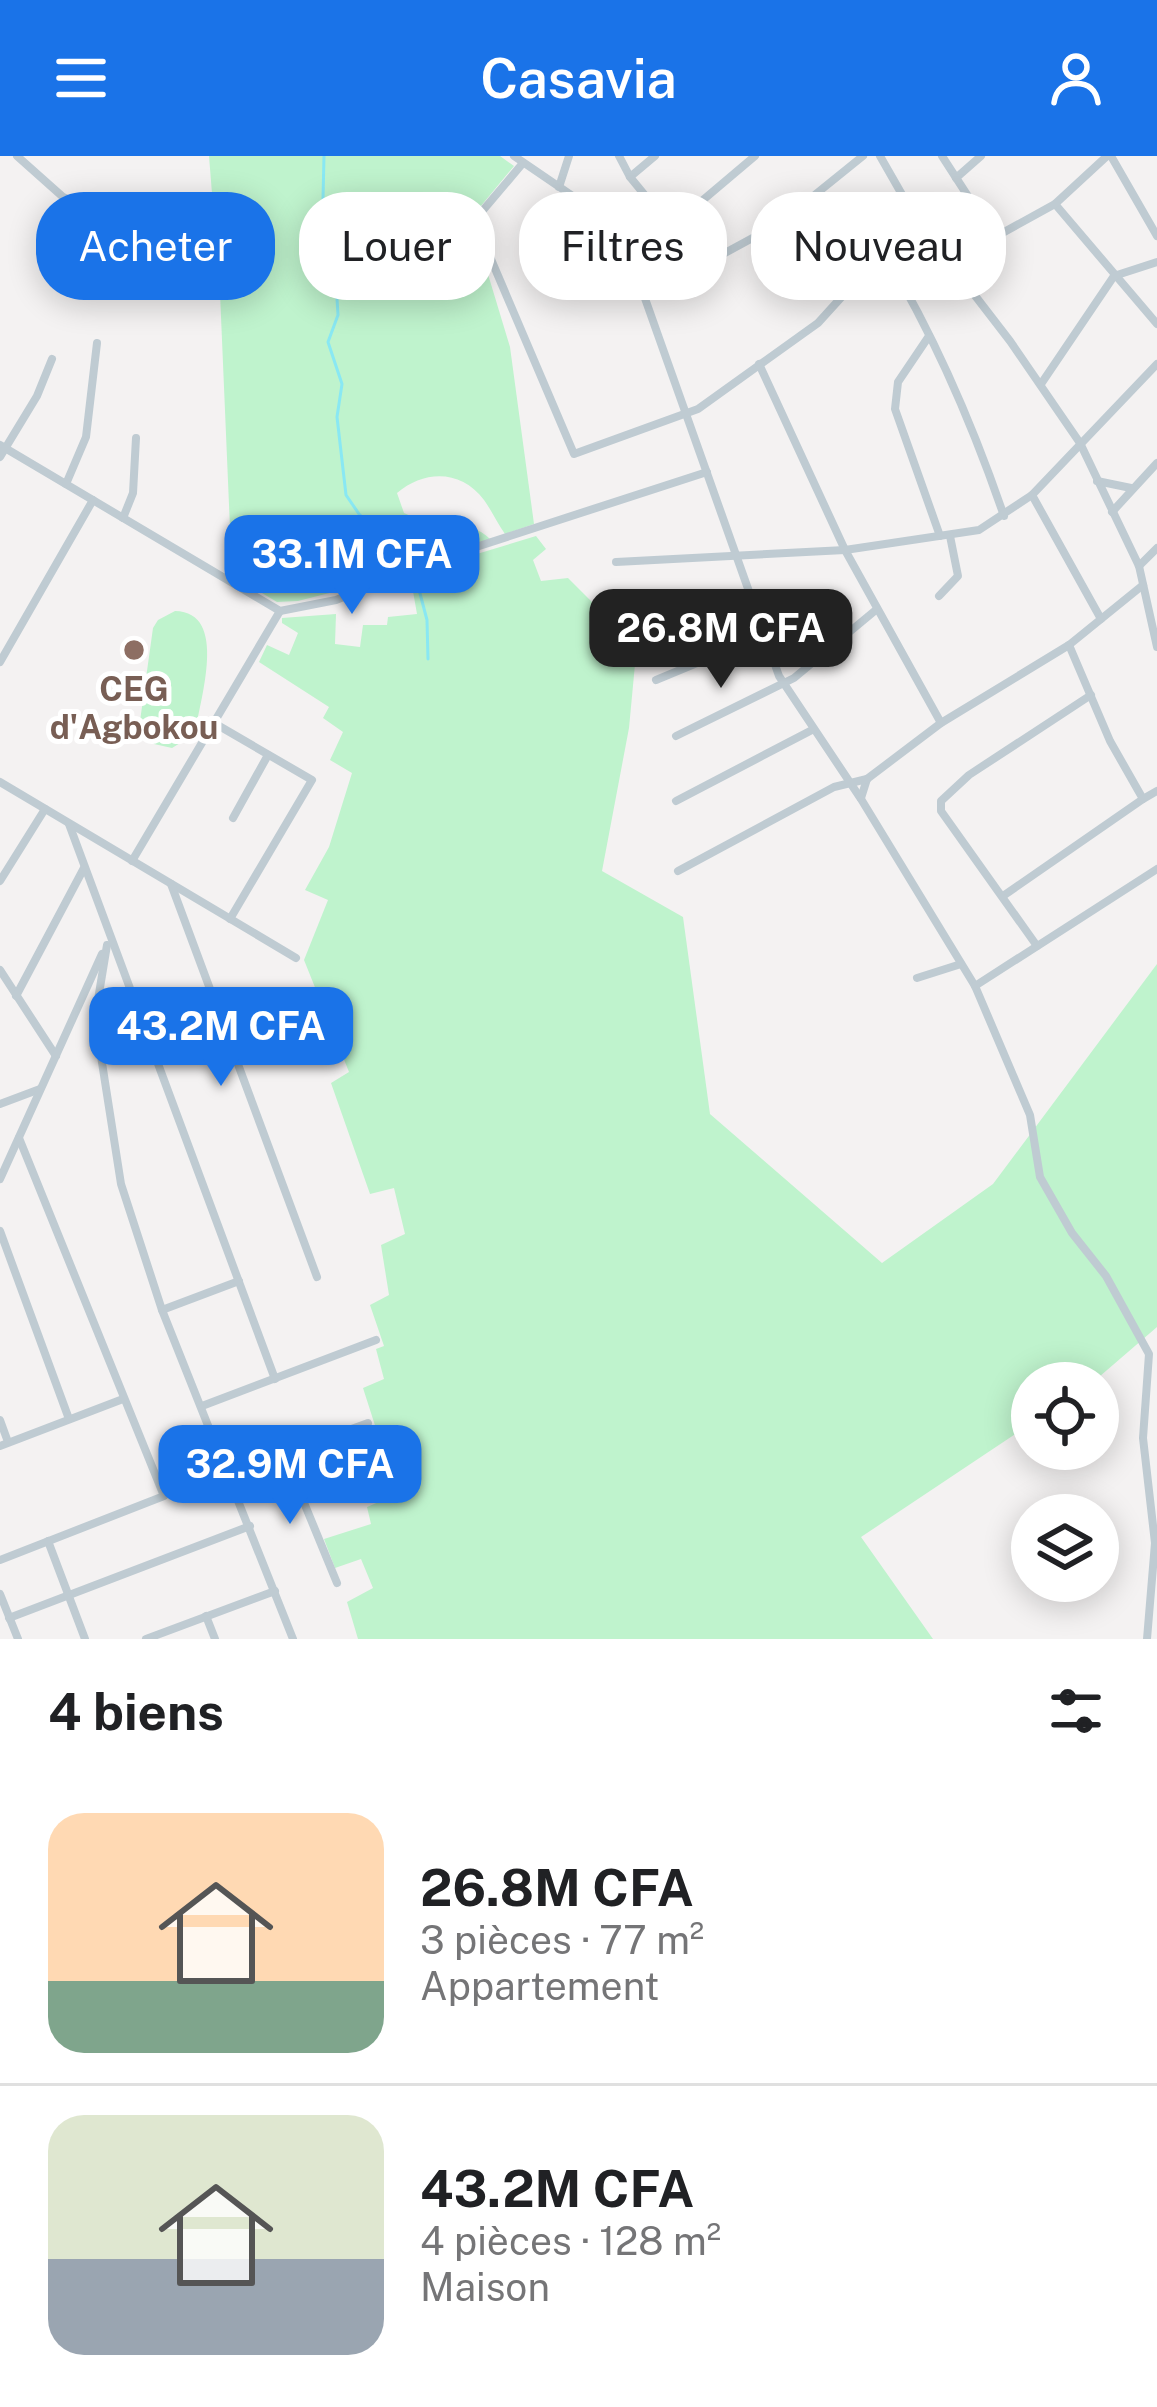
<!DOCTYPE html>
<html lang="fr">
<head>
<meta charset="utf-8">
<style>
	:root { --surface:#fff; --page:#f6f6f6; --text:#202124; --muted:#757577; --line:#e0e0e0; --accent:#1a73e8 }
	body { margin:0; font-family:"Public Sans",sans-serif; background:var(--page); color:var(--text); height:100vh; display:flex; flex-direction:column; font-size:45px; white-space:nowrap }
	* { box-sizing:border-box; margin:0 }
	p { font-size:39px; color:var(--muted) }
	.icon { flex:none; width:66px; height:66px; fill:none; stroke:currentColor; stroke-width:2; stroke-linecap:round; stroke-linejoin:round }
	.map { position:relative; height:1483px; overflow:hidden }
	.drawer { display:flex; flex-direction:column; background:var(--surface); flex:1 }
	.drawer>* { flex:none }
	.top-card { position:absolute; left:36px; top:36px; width:1086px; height:108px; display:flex; gap:24px }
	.buttons { position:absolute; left:1011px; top:1206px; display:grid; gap:24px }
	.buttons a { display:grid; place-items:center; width:108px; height:108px; border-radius:50%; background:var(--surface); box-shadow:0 6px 30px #0003; font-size:60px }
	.price { position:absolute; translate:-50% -102px; padding:0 27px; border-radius:24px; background:var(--accent); color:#fff; font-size:39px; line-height:78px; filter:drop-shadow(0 3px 6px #0008) }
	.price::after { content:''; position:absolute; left:50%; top:72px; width:36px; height:27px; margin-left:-18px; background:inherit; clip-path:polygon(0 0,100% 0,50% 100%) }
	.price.current { background:#222; color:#fff }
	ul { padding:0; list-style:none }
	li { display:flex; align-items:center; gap:36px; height:300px; padding:0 48px }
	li+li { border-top:3px solid var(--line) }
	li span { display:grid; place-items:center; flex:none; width:336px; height:240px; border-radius:36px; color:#555 }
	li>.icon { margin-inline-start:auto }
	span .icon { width:144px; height:144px; fill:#fffc; stroke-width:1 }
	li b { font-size:51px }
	h2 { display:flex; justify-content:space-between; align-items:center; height:144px; padding:0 48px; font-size:51px }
	.tag { padding:0 42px; border-radius:48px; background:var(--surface); box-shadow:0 6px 30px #0003; font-size:42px; line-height:108px }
	.tag.current { background:var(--accent); color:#fff }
	header { display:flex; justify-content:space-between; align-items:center; height:156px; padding:0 48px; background:var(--accent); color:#fff; font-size:54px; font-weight:600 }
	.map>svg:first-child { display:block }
	.green { fill:#bff3cd }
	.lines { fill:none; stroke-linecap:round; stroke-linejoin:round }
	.stream { stroke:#89e8f3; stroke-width:3 }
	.minor { stroke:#bfcbd2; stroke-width:8 }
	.education-dot { fill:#8d6e63; stroke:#fff; stroke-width:4.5 }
	.labels { text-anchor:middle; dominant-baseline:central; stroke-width:10; stroke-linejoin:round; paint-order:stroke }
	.education-label { font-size:33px; font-weight:bold; fill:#785e54; stroke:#fff }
</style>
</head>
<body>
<header><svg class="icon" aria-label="menu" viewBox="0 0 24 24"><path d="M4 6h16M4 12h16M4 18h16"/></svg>Casavia<svg class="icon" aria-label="person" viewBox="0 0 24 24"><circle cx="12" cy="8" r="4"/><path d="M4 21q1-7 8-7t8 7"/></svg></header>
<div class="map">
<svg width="1157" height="1483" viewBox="0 0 1157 1483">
	<rect width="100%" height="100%" fill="#f4f2f2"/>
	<g class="green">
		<path d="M209,0h291l14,10 -43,52 39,129 24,177 -29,10c-8,-11 -13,-23 -21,-34 -23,-31 -60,-30 -87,-7l7,20c26,13 67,5 86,26l-71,21 -66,27 -55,14 -21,1 -45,-27 -12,-282z"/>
		<path d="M536,380l10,13 -13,11 8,21 27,-3 25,25 49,-13 -13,138 -27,143 81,46 27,197 172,149 111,-79 164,-220v363l-65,56h-60v40l-171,114 72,102h-575l-11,-37 26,-14 -12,-29 -26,9 -11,-29 47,-15 -4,-17 30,-13 -34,-106 21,-9 -8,-30 8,-3 -14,-41 19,-10 -8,-50 24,-11 -11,-46 -24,6 -39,-111 18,-11 -45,-112 24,-60 -23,-10 24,-43 23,-74 -22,-13 13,-28 -20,-14 6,-11 -70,-45 8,-17 22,10 9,-22 -16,-10v-5l54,-4 -1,30 25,3 3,-22h24l1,-8 29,-3 -6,-34 46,-20z"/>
		<path d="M175,455c54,1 25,88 20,123l-23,14 -18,-4 -14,-23 13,-93 5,-8z"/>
	</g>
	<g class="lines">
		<path class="stream" d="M324,0l-2,86 14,40 2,33 -10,27 14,42 -5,33 9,78 13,19 53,49 15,57 1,39"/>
		<g class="minor">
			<path d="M17,0l46,41 73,29 24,30"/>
			<path d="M514,0l85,58 43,76 137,386 82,123 114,187 55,129 10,62 32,56 34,43 43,78 -6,84 12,105 -8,96"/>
			<path d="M619,0l11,21 41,50 84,-71"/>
			<path d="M880,0l36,63 94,122 70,102 59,123 18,81"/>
			<path d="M942,0l53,82"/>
			<path d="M1111,0l46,80"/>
			<path d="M523,7l-44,52 -3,9 98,230 124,-45 120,-86 29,-32 61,-86"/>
			<path d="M630,21l25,-21"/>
			<path d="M956,22l25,-22"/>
			<path d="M559,31l10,-31"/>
			<path d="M1055,48l102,120"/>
			<path d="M880,90c52,84 92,177 124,270"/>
			<path d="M950,106l105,-58 52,-48"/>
			<path d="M642,134l48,-18 90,-49 83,-67"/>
			<path d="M929,180l-31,46 -3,27 45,127"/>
			<path d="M759,208l86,186 96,173"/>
			<path d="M1041,228l73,-108 43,-14"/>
			<path d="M0,289l280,166 56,-11 103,-41 268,-87"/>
			<path d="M0,301l37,-61 15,-37"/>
			<path d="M1097,325l34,7"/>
			<path d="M66,328l20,-47 11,-94"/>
			<path d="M1032,339l69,124"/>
			<path d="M1112,356l45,-49"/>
			<path d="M123,362l10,-25 3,-55"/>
			<path d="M616,406l229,-12 134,-20 53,-35 125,-131"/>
			<path d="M1139,410l18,-18"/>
			<path d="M939,440l19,-20 -8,-40"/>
			<path d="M0,506l93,-162"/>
			<path d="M656,524l106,-44"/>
			<path d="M214,567l98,57 -82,139"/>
			<path d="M676,580l118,-58 83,-69"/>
			<path d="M0,626l296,176"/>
			<path d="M861,642l6,-19 74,-56 128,-78 74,-60"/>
			<path d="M1143,643l14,-8"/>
			<path d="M676,645l136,-71"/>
			<path d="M233,662l35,-63"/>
			<path d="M69,668l206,555"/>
			<path d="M132,705l148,-250"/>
			<path d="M678,715l156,-84 33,-8"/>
			<path d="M0,725l45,-72"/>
			<path d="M171,728l146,393"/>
			<path d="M1003,740l140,-97 -33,-58 -41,-96"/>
			<path d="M107,789l-12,73 26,166 41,126 131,329"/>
			<path d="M1037,790l-96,-135v-10l28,-26 122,-80"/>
			<path d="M0,814l56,86"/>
			<path d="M917,822l44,-14"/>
			<path d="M975,830l182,-117"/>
			<path d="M16,840l68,-128"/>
			<path d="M0,948l40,-15"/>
			<path d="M0,1023l102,-225"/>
			<path d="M0,1075l69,188"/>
			<path d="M162,1154l77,-29"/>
			<path d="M202,1250l174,-66"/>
			<path d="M0,1264l8,22"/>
			<path d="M0,1290l123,-47"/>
			<path d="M284,1298l53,129"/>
			<path d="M228,1318l140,-51"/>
			<path d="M48,1385l37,98"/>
			<path d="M0,1404l164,-64 -145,-358"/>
			<path d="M0,1438l18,45"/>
			<path d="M206,1460l9,23"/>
			<path d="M9,1462l241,-92"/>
			<path d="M146,1483l129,-48"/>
		</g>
	</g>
	<circle class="education-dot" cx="134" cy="494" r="12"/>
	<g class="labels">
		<g class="education-label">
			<text x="134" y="533">CEG<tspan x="134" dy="38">d'Agbokou</tspan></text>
		</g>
	</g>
</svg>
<div class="buttons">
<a><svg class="icon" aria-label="locate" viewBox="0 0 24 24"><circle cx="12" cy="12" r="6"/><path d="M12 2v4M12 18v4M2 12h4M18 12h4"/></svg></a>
<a><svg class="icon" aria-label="layers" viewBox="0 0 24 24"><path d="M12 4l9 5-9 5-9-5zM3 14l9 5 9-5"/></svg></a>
</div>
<b class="price" style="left:352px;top:461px">33.1M CFA</b>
<b class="price current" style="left:721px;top:535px">26.8M CFA</b>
<b class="price" style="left:221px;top:933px">43.2M CFA</b>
<b class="price" style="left:290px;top:1371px">32.9M CFA</b>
<div class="top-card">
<a class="tag current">Acheter</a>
<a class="tag">Louer</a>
<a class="tag">Filtres</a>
<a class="tag">Nouveau</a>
</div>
</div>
<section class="drawer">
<h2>4 biens<svg class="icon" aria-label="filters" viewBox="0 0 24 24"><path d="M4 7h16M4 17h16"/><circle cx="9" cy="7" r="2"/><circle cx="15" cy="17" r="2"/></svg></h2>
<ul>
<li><span style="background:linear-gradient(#ffd9b3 70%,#7fa58c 0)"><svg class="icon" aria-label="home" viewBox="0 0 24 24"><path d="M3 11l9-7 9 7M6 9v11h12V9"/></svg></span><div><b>26.8M CFA</b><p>3 pièces · 77 m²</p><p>Appartement</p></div></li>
<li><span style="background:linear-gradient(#dfe7d0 60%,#9aa5b1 0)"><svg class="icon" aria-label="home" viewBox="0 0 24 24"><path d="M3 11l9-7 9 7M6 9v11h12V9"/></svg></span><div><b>43.2M CFA</b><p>4 pièces · 128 m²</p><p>Maison</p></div></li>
</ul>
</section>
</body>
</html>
